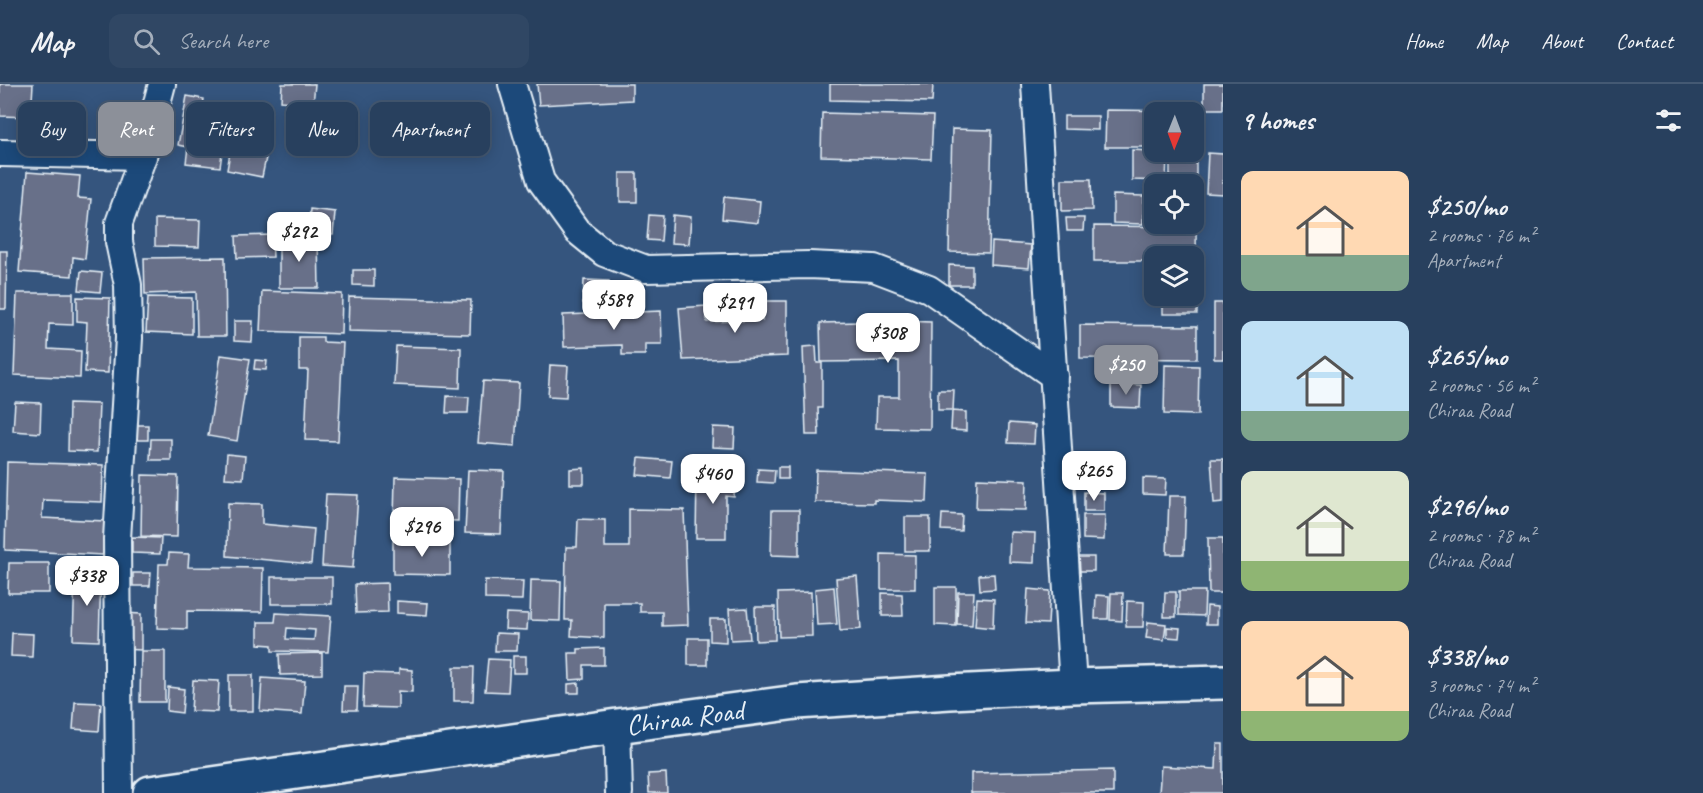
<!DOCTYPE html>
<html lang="en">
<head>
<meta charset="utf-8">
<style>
	:root { --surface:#28405e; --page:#304764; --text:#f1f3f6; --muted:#a5afbc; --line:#445973; --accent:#8c9099 }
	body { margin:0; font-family:Caveat,sans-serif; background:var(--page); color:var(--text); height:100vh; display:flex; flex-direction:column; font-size:22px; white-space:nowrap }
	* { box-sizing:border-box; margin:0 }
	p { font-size:20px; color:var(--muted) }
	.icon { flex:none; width:33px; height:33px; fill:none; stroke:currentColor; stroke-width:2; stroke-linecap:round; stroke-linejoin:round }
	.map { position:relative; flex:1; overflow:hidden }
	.drawer { display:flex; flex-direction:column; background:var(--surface); width:480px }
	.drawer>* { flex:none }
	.hud { position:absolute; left:18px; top:18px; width:570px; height:54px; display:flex; gap:12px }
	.needle { width:39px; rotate:181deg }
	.buttons { position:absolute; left:1144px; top:18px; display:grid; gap:12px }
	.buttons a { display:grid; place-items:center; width:60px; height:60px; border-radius:12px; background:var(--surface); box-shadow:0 3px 15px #0003,0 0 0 2px var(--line); font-size:30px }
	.price { position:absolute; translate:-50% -51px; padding:0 14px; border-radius:12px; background:#fff; color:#222; font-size:20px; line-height:39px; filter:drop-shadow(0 2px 3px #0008) }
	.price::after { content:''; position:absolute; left:50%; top:36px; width:18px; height:14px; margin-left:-9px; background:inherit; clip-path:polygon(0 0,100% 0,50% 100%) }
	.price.current { background:var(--accent); color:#fff }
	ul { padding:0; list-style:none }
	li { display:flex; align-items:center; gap:18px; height:150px; padding:0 18px }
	li span { display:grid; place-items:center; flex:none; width:168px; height:120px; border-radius:12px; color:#555 }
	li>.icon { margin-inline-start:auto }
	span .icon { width:72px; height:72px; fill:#fffc; stroke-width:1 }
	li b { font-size:26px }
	h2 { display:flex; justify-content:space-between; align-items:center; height:72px; padding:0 18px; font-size:26px }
	.chip { padding:0 21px; border-radius:12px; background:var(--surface); box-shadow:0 3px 15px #0003,0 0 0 2px var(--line); font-size:21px; line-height:54px }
	.chip.current { background:var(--accent); color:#fff }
	header { display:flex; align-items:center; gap:36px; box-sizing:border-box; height:84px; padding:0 30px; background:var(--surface); border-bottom:2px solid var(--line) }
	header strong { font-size:28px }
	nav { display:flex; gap:33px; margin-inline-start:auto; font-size:21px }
	.search { width:420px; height:54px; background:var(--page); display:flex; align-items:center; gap:15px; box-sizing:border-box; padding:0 21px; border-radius:12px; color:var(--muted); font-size:22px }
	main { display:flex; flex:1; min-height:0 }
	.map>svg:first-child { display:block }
	.building { fill:#676f89; stroke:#e8f1f8; stroke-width:1.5; fill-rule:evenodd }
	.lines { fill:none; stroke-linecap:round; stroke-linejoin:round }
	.street-casing { stroke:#e8f1f8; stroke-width:30 }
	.highway-casing { stroke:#e8f1f8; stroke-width:38 }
	.street { stroke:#1f4a7a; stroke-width:26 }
	.highway { stroke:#1f4a7a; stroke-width:33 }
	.labels { text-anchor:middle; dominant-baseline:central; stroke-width:4.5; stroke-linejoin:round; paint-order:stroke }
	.street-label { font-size:28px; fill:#e8f1f8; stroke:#1f4a7a }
</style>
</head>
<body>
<header>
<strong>Map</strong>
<div class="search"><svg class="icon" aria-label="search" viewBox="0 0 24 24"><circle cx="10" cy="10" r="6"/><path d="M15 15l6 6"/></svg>Search here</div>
<nav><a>Home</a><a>Map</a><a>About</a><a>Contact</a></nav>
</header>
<main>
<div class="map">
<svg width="1223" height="709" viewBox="0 0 1223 709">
	<rect width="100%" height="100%" fill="#35557e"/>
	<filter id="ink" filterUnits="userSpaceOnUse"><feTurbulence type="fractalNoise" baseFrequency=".0167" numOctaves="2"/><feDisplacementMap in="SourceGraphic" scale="12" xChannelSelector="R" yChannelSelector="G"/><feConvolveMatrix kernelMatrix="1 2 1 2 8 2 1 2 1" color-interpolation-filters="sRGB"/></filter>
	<g filter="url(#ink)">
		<g class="building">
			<path d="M0,0h33l-2,33 -31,-1z"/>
			<path d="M282,0h33l-2,20 -32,-3z"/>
			<path d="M537,0h95v16l-93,5z"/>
			<path d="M830,0h103l-1,18 -102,-2z"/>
			<rect x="1204" y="0" width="19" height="25"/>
			<path d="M187,12l17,3 -8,44 27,3 -3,21 -34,-4 2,-16 -10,-2z"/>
			<path d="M1106,26l90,1v115h-26v-2h24v-40h-24v-32h24v-40h-39v35h-50z"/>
			<path d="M822,29l111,3 -2,43 -110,-3z"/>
			<path d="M1064,32h34v14l-34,-1z"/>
			<path d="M952,45l40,1 -3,123 -40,-1z"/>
			<path d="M232,57l36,7 -6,29 -35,-7z"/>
			<path d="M1132,66l35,2 -1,29 -34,-1z"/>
			<path d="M1208,69l15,1v40l-17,-1z"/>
			<path d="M27,88l53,4 -2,22 13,1 -6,60 -12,-2 -1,19 -53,-4z"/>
			<rect x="620" y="89" width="17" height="29"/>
			<path d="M1062,95h29l1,31 -30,1z"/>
			<path d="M1113,111l31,1 -1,28 -30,-1z"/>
			<path d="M724,113l36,4 -2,22 -36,-4z"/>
			<path d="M310,125l25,3 -2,23 -25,-2z"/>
			<path d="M649,131l14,1 -2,25 -14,-1z"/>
			<path d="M673,131l18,2 -2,27 -18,-1z"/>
			<path d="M1066,134h18l-1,13h-16z"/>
			<path d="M155,135l45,1 -1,27 -44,-1z"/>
			<path d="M1094,142l102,1 1,87h-34v-18h31v-40h-39v5h-61z"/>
			<path d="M272,151l1,22 -36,1 -1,-22z"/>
			<path d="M279,153l39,1 1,50h-40z"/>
			<path d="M992,158l39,3 -2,23 -38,-3z"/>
			<path d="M0,167h7l-1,58h-6z"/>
			<path d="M225,173l1,79h-29l-1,-44 -51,2 -1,-36z"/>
			<path d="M949,181l23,1v19h-23z"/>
			<path d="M353,186h21v16l-21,-1z"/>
			<path d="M81,187l21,2 -2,19 -21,-2z"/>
			<path d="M584,196l25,1 -1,23 -25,-1z"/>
			<path d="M262,207l80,3 -1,40 -81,-3z"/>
			<path d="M17,209h56v32l-24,-1 -1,25 33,2 -1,27 -66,-3z"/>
			<path d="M77,213l33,1 -2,75 -23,-1 2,-50 -10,-1z"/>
			<path d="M148,213l44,1v36l-46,-2z"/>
			<path d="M349,213l122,3 -1,34 -122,-3z"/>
			<path d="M762,217h25v55l-104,4 -4,-52 27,-2 1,16 55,-2z"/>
			<rect x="1214" y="219" width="9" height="56"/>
			<path d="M661,227l1,33h-17v11h-23v-10l-58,2 -1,-32z"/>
			<path d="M234,237h19l-1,21 -18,-1z"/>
			<path d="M900,237l31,1 -1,107 -54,-1 1,-31h22v-36l-78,1 -1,-39z"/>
			<path d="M1080,241l117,1v33l-117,-1z"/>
			<path d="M299,253h24v5l20,1 -5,98 -33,-1 3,-70h-9z"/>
			<path d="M396,262l65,2 -1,40 -66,-3z"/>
			<path d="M816,262l1,17h5v45h-4l1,27h-13l-3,-88z"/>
			<path d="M221,271l29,4 -13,82 -29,-5z"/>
			<path d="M255,276l12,1 -1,9 -12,-1z"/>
			<path d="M550,281l18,1 -2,31 -18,-1z"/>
			<path d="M1165,281l34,1 -1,49 -34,-1z"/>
			<path d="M483,297l36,2 -4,63 -37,-3z"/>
			<path d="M1111,300l30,1 -1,23 -29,-1z"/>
			<path d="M938,306h16l-1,20h-15z"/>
			<path d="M447,312l22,1 -1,16h-22z"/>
			<path d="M15,318l26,1 -1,30 -27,-2z"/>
			<path d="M69,319l30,1 -2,48 -29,-1z"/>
			<path d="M952,327l14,1v19l-15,-1z"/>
			<path d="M1009,339l26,2 -1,19 -26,-1z"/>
			<path d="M133,341h15v15h-14z"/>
			<path d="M713,343l22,1 -1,20 -22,-1z"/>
			<path d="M151,355h20v21h-21z"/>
			<path d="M227,370l18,2 -2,23 -18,-1z"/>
			<path d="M639,374l33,3 -2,17 -33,-3z"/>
			<path d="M1211,375h12v43l-9,1z"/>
			<path d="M7,378l96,3 -1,37 -59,-2 -1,18 63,3 -2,34 -98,-5z"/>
			<rect x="778" y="383" width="10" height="12"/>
			<path d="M584,384v16h-14v-15z"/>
			<path d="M758,385l17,1 -1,13 -17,-1z"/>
			<path d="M468,386l36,1 -3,63 -36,-1z"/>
			<path d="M816,386l112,4 -1,28 -53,-2v3l-59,-1z"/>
			<path d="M142,391l36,1 -1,61 -36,-1z"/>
			<path d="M697,391l38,1 -1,21 -8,-1v42h-30z"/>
			<path d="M395,393l64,2 -1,42 -64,-2z"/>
			<path d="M977,394l50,2 -1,30 -50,-1z"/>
			<path d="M1143,394l23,1 -1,16 -22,-1z"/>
			<path d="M1084,408l20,1v18h-20z"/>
			<path d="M326,410l32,1 -5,73 -31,-2z"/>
			<path d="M1169,412h17l-2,58h-17z"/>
			<path d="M228,419l34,1v20l52,5 -3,35 -84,-8z"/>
			<path d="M629,425l55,1 4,115 -26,1v-14h-22v-9h-36v35l-33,-2 1,-16h-7l1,-73h11l1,-28 27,1v27h24z"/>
			<path d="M772,426h27v46l-28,-1z"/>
			<path d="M942,430l20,1 -1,16 -20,-1z"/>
			<path d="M1083,431h22l-1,25 -21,-1z"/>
			<rect x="905" y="433" width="25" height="34"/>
			<path d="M1010,448l25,1 -1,30 -25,-1z"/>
			<path d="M132,453l29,1 -1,16 -28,-1z"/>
			<path d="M1208,454h15v55h-14z"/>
			<path d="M393,457l57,1v33l-57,-1z"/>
			<path d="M169,469l20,1 -1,13 75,1 -1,44 -75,-1v18l-30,-1 2,-64h9z"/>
			<path d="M881,470l34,1v34h-34z"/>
			<path d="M1075,473h19v14h-20z"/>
			<path d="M9,479h40v30h-41z"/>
			<path d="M75,489l26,1 -2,67 -26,-1z"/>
			<path d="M133,489h18l-1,13h-17z"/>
			<path d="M994,490l1,15 -15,1 -1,-15z"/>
			<path d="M857,492l4,53 -21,2 -4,-53z"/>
			<rect x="271" y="493" width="61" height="27"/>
			<path d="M485,496l38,1 -1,19 -37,-1z"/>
			<path d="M531,496l30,1 -1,40 -30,-1z"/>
			<path d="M387,499l1,29 -32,1 -1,-29z"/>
			<path d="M834,503l3,37 -20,1 -2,-36z"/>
			<path d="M935,503h21v39l-21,-1z"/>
			<path d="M1028,505l22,2 -2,33 -22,-1z"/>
			<path d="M1179,507h26l-1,25 -25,-1z"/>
			<path d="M811,508l1,44 -33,1 -1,-44z"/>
			<path d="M958,508h16l-2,33 -15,-1z"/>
			<path d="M1165,508h11v25h-12z"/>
			<path d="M882,509l20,1 1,22h-21z"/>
			<path d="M1111,509h12l-1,28 -12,-1z"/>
			<path d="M1096,511l13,1 -1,23h-13z"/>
			<path d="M977,514l17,1 -1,29 -18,-2z"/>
			<path d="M397,517l31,2 -1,12 -30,-2z"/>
			<path d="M1127,517l17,1 -1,25h-17z"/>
			<path d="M1207,522l10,1v17h-11z"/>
			<path d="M755,523h20v33l-19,1z"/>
			<path d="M747,524l3,31 -19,1 -2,-31z"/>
			<path d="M123,529l18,1v36l-18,-1z"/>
			<path d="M276,529l55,3 -3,36 -56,-1v-6l-14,-1v-22h17zM287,544l28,2 -1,10 -28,-1z"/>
			<path d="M506,529l22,1 -1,16 -22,-1z"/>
			<path d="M710,535h16v23l-16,-1z"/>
			<path d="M1148,538l18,2 -2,16 -18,-2z"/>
			<path d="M1167,543l13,1 -1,10 -12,-1z"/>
			<path d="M12,549l21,1 -1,23 -21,-1z"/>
			<path d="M496,549l22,1 -1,17h-22z"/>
			<rect x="688" y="554" width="19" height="27"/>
			<path d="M604,564v17h-20v14l-14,1 -1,-27h9v-4z"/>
			<path d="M141,567h24v51h-25z"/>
			<path d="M322,569v21l-42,1 -1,-21z"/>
			<rect x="513" y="572" width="13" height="17"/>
			<path d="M488,575l22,1 -2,32 -23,-1z"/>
			<path d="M454,583h20l-1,34h-19z"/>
			<path d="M399,585l13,1v22l-14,-1v17l-35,-1 1,-34 35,1z"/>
			<rect x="229" y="591" width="24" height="36"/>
			<path d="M262,594l43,3 -3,33 -42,-3z"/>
			<path d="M193,596l26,1 -2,31 -26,-1z"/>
			<path d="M579,599v10h-11v-9z"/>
			<path d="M344,602h14l-1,24h-14z"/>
			<path d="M168,603l16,2 -2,24 -15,-2z"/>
			<path d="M75,618l26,1 -2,28 -26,-2z"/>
			<path d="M1217,660h6v49h-64l2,-27 55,3z"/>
			<path d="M1113,686v23h-142v-20z"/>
			<path d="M666,689l1,20h-18l-1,-19z"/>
		</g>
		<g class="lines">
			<defs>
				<g id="street">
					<path d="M512,0l29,97 36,50 27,22 42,16 163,-4 65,3 55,21 125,87"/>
					<path d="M1035,0l38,602"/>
					<path d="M0,69l143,3"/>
					<path d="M617,642l2,67"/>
					<path d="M119,709l-2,-254 12,-201 -1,-53 -9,-43v-19l24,-67 19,-72"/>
				</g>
				<g id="highway">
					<path id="s1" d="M150,709l467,-67 180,-24 153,-10 123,-6 150,-4"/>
				</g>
			</defs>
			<use href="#street" class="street-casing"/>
			<use href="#highway" class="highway-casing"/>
			<use href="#street" class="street"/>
			<use href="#highway" class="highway"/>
		</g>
	</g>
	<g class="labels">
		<g class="street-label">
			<text stroke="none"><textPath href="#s1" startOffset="540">Chiraa Road</textPath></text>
		</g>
	</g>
</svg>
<div class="buttons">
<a><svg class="needle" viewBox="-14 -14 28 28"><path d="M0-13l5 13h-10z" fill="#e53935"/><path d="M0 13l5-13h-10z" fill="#a5afbc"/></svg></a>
<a><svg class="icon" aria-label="locate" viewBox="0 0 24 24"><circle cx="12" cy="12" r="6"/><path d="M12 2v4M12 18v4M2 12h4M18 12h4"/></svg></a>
<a><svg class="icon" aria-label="layers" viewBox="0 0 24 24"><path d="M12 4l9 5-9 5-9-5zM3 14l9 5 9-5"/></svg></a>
</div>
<b class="price" style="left:299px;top:179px">$292</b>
<b class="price" style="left:614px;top:247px">$589</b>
<b class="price" style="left:735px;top:250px">$291</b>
<b class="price" style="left:888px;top:280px">$308</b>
<b class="price current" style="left:1126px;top:312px">$250</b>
<b class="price" style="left:1094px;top:418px">$265</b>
<b class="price" style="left:713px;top:421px">$460</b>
<b class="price" style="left:422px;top:474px">$296</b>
<b class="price" style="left:87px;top:523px">$338</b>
<div class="hud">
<a class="chip">Buy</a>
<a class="chip current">Rent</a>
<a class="chip">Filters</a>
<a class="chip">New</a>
<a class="chip">Apartment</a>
</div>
</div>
<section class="drawer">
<h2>9 homes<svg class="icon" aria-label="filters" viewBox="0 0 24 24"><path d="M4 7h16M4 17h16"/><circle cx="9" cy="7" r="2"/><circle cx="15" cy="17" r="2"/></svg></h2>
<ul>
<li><span style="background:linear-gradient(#ffd9b3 70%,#7fa58c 0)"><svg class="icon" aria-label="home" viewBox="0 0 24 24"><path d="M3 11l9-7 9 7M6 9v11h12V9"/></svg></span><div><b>$250/mo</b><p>2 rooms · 76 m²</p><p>Apartment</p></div></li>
<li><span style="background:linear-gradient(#bfe0f5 75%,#7fa58c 0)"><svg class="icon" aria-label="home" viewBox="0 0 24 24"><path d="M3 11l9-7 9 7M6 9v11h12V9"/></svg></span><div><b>$265/mo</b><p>2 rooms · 56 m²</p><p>Chiraa Road</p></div></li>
<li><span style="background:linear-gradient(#dfe7d0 75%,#8fb573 0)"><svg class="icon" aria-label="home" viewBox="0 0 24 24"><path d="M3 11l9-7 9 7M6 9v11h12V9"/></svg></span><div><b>$296/mo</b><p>2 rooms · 78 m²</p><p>Chiraa Road</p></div></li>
<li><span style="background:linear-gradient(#ffd9b3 75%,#8fb573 0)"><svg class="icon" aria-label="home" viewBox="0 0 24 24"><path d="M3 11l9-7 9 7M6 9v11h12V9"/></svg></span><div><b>$338/mo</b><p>3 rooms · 74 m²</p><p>Chiraa Road</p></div></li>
</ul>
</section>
</main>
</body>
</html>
